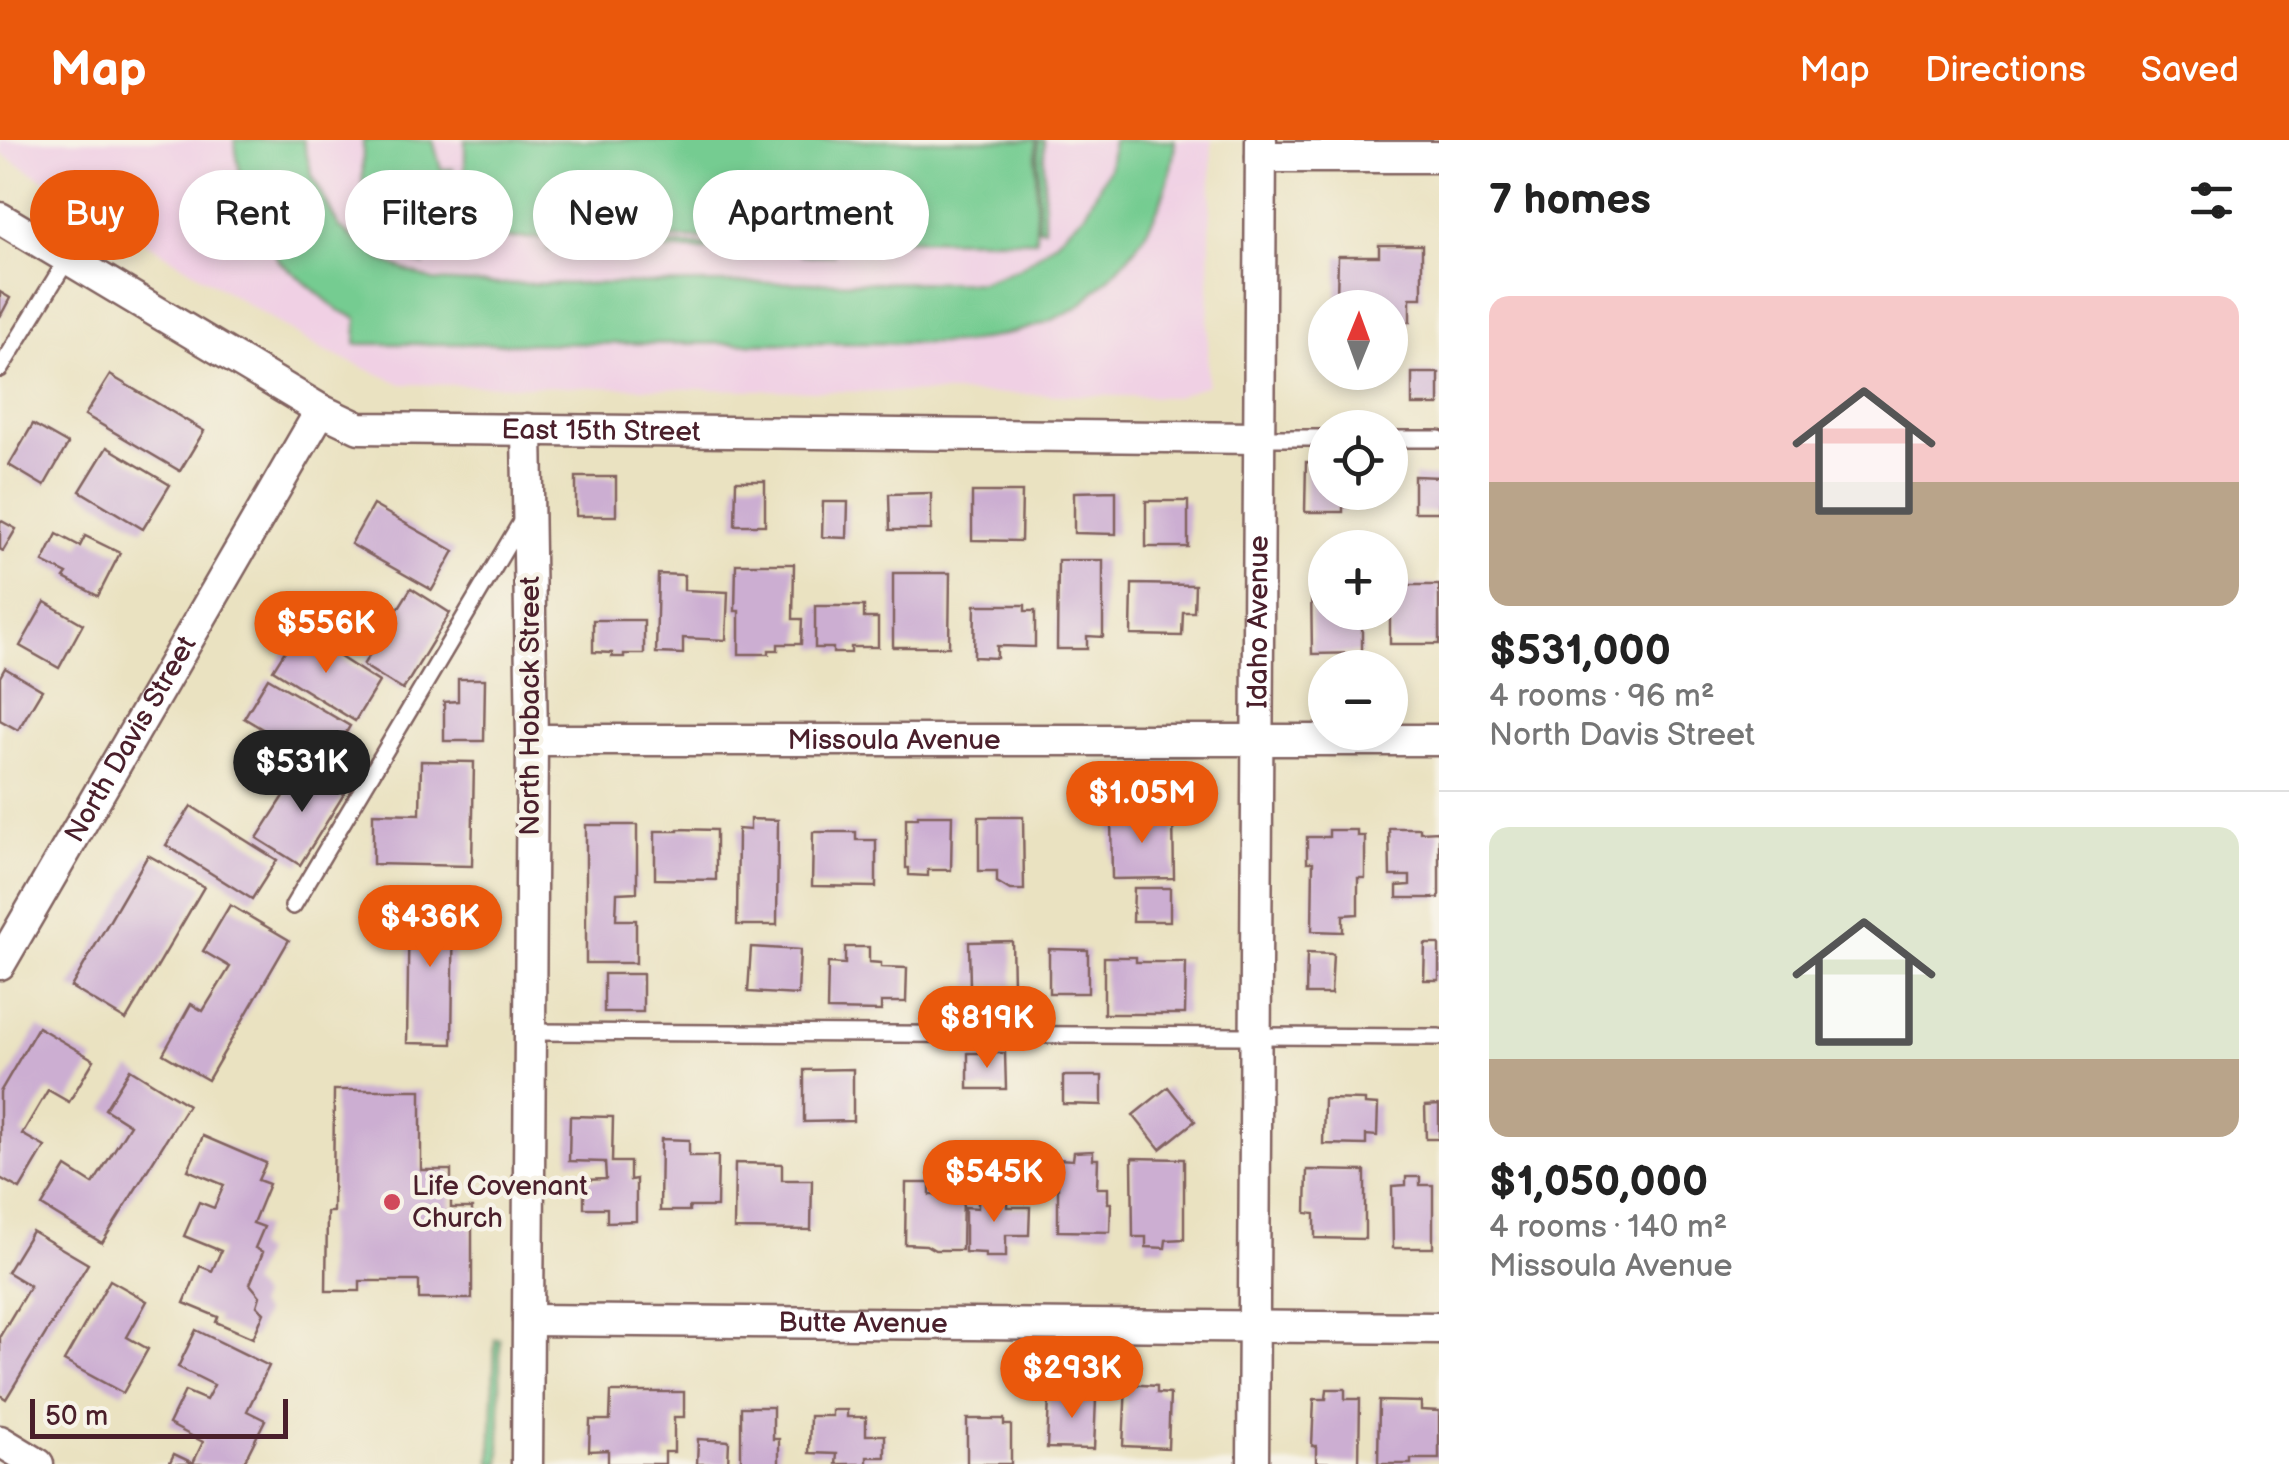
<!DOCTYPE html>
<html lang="en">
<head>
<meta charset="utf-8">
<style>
	:root { --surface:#fff; --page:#f6f6f6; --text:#222; --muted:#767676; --line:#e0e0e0; --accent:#ea580c }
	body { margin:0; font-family:"Balsamiq Sans",sans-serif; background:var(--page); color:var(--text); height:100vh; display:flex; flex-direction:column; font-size:38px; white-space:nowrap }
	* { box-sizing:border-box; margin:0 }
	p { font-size:32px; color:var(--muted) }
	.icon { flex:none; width:55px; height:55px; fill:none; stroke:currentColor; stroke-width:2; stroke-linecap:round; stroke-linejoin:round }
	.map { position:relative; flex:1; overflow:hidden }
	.drawer { display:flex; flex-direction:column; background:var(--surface); width:850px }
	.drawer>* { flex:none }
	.top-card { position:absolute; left:30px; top:30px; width:950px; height:90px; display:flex; gap:20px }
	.needle { width:65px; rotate:1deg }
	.fabs { position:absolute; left:1308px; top:150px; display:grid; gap:20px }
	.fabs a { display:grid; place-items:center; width:100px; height:100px; border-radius:50%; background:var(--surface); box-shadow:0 5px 15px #0003; font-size:50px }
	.scale { position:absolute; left:30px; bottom:25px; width:258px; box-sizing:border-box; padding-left:10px; border:5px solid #4a1f2b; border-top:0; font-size:28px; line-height:35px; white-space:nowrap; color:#4a1f2b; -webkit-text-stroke:8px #f7f3e8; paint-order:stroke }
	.price { position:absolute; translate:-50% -85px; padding:0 22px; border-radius:35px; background:var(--accent); color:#fff; font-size:32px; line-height:65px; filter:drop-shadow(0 2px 5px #0008) }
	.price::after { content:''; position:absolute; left:50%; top:60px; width:30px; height:22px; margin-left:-15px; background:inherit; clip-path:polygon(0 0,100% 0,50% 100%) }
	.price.current { background:#222; color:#fff }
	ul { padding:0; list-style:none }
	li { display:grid; align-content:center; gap:20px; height:530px; padding:0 50px }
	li+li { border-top:2px solid var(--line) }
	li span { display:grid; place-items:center; height:310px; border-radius:20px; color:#555 }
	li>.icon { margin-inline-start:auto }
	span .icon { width:180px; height:180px; fill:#fffc; stroke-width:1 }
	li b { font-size:42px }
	h2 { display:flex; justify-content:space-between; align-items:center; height:120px; padding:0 50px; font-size:42px }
	.chip { padding:0 35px; border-radius:45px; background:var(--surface); box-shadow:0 5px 15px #0003; font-size:35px; line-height:90px }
	.chip.current { background:var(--accent); color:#fff }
	header { display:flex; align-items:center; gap:60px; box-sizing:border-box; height:140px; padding:0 50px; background:var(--accent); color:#fff }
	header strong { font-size:48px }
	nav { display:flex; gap:55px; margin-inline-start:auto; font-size:35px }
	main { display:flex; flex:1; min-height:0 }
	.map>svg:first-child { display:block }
	.built { fill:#f0d0e4 }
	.green { fill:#75cc91; stroke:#60765e; stroke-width:2.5 }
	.building { fill:#ccaed2 }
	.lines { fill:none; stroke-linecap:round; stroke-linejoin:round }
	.service-casing { stroke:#826360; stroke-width:20 }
	.minor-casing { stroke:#826360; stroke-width:35 }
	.service { stroke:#fff; stroke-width:15 }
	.minor { stroke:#fff; stroke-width:30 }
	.poi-dot { fill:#d1495b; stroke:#f7f3e8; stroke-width:4 }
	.labels { text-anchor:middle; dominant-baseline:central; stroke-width:9; stroke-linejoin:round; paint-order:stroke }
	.street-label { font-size:28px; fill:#4a1f2b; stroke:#f7f3e8 }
	.poi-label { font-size:28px; fill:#4a1f2b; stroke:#f7f3e8; text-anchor:start }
</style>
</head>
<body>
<header>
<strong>Map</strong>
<nav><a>Map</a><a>Directions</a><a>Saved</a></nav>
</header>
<main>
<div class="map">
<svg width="1439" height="1324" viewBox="0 0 1439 1324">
	<rect width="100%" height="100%" fill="#f7f3e8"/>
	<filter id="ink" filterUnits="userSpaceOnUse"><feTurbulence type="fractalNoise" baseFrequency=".01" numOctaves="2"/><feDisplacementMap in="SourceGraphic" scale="20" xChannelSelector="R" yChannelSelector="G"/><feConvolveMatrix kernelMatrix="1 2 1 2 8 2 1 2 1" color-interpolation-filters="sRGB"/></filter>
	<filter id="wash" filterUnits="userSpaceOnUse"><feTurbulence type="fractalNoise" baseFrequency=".0048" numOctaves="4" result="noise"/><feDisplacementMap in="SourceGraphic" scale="40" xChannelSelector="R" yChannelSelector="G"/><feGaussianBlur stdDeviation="2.25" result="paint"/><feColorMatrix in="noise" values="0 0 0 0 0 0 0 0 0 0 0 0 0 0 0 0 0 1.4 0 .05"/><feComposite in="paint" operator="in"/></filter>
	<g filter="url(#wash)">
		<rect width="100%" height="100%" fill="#eae2c1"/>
		<path class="built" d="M0,0h1212l-5,245 -32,12 -773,-13 -78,-33 -324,-198z"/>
		<g class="green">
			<path d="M234,0h69l9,35 27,52 44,34 50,20 64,3 483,-2 40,-14 34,-25 31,-30 24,-45 4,-28h62c-4,58 -32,109 -76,147 -8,7 -15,16 -23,21 -33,20 -74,27 -111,35l-609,1 1,-26 -19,-8 -60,-50 -35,-70z"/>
			<path d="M363,0h70l8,29h12l1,32 -12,1 -18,63 -32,-11 -30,-21z"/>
			<path d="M465,0h571v100l-203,-1v16h-32l-1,-5h-252v-5h252l1,-6 -336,-1z"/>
			<rect x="1038" y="0" width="6" height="88"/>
			<path d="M495,1199h5v125h-9z"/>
		</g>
		<g id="blocks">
			<g class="building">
				<path d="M1379,105h43v53h-12v24h-20l-3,-23h-50l1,-43h41z"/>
				<path d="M0,152l10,6 -10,19z"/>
				<rect x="1412" y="233" width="27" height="32"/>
				<path d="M110,235l94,56 -24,40 -95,-56z"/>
				<path d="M33,284l35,20 -24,42 -35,-21z"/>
				<path d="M107,307l63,38 -27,44 -63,-38z"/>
				<path d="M1306,322l19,1v29h18v20h-38z"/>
				<path d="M1414,336l25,1v35h-25z"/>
				<rect x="576" y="337" width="40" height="39"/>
				<path d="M736,341h29v44h-30z"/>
				<path d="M1116,351v43l-42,-1v-41z"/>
				<path d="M972,352h50l-1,49 -49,-1z"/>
				<path d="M931,353v37h-41l-1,-36z"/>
				<rect x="1146" y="361" width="42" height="46"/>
				<path d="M823,362h25l-1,36 -25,-1z"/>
				<path d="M373,365l81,46 -22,39 -81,-46z"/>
				<path d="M0,380l16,9 -13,22 -3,-2z"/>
				<path d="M57,394l23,12 5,-10 35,17 -22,43 -34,-18 3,-4 -24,-12z"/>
				<path d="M1058,420h45v77l-16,-1v13h-30z"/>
				<path d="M736,424h58l-1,55h9l-1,25h-23v6h-9v4h-30v-43h-4z"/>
				<path d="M893,433h57l-1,74h-56z"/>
				<path d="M658,434l26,1v15l44,2 -2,48 -43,-2v16l-27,-1z"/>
				<path d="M1132,444l63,1 -1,27h-11l-1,24 -51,-1z"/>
				<path d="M1325,445v27h37v41l-50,1 -1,-68z"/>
				<rect x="1390" y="445" width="49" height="59"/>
				<path d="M411,448l39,25 -47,77 -40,-25z"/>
				<path d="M45,462l38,22 -24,44 -39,-22z"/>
				<path d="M975,465h50v6h10v36l-38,-1v12l-23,-1z"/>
				<path d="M815,466h49v12h14v29h-27v6h-18v-5h-18z"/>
				<path d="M593,480h51v34h-20v3h-12v-4l-19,-1z"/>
				<path d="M298,490l81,52 -24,39 -82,-51z"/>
				<path d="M5,528l37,22 -24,40 -18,-10v-43z"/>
				<path d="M268,538l82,48 -24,41 -82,-49z"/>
				<path d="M458,539h27l-1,62h-40v-39l14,-1z"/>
				<path d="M421,621l53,1 -2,104 -99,-2v-51l47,1z"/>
				<path d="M304,625l42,26 -46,74 -43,-27z"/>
				<path d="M191,666l86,54 -25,39 -86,-54z"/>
				<path d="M1145,670h11v6h17l1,62 -62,1 -1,-64h34z"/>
				<path d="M918,675h34l-1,55h-23v6l-19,-1v-7h-3v-50h12z"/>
				<path d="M979,677h44l1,73h-14l-13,-8v-11h-18z"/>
				<path d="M750,679l28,1 -1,105h-40l1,-96 12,1z"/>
				<path d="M586,685h51v67l-20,1 -1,27h20v43h-50z"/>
				<path d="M1389,688h31v4l19,-1v67h-42v-12l13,-1v-9h-20z"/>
				<path d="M678,689l38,1v50l-61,-1v-48h23z"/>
				<path d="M1329,690h28v6h8v42h-7v36l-15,1v17l-31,-1 1,-69h-6v-25h22z"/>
				<path d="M813,692h43v8h20v47l-64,-1z"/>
				<path d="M148,715l56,32 -78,133 -55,-33z"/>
				<path d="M1134,748h36v33h-37z"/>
				<path d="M409,756l45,1 -2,147 -45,-1z"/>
				<path d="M230,765l59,35 -81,140 -45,-26 28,-50 12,7 27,-44 -27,-16z"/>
				<path d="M1012,801l1,44 -43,1 -1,-44z"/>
				<path d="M1425,804h14v36h-15z"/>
				<path d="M751,807l49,3 -2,45 -50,-3z"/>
				<path d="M845,807h24v15l12,1v4l26,1 -1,34h-25v9l-54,-1 1,-47 17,1z"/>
				<path d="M1049,809l39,1v43h-39z"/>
				<path d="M1307,813l26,1 -2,40h-25z"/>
				<path d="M1104,817h32v5h50l-1,52h-81z"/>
				<rect x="604" y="834" width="39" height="38"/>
				<path d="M38,887l56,33 -25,42 -21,-12 -26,44 23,13 -25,42 -20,-11v-86z"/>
				<path d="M968,913h37l1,36h-38z"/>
				<path d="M130,929l58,36 -86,138 -60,-37 24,-39 27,17 37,-59 -25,-16z"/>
				<path d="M853,929v52l-49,1v-52z"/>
				<path d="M1063,936h39v29l-39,-1z"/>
				<path d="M1168,947l27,34 -35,28 -27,-34z"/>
				<path d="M334,950h87v80h30v38h21v91h-53v-18h-59v10h-34l1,-79h6z"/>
				<path d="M1324,959l41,1v4l13,1 -1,31 -11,-1v10l-43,-1z"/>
				<path d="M1439,965v34h-13l-1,-33z"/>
				<path d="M570,976l43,1 -1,45h18v18l6,-1v42l-29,1v-14h-23v-28l22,-1 -1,-17 -36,-1z"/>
				<path d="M203,996l63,27 -8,17 11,4 -16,39 11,4 -9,21 8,4 -13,32 10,12 -3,10 7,7 -11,25 -37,-16 2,-5 -34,-14 16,-37 12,5 9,-20 -37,-15 15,-34 15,6 10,-23 -36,-15z"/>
				<path d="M661,999l28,1v16h29l-1,51h-28v4h-29z"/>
				<path d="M1093,1011v8h5l-1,29h11v15h3l-1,29 -52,-1v-72l15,1 1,-8z"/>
				<path d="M1132,1018l52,1v80l-18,1 -1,8 -19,-1v-10h-13z"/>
				<path d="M735,1023l47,1v16h30l-1,50 -77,-1z"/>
				<path d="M1307,1030l58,1v68l-50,-1v-24l-9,-1z"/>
				<path d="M1406,1037h14v8h13v63h-40l-1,-62 14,-1z"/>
				<path d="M906,1043h24v12h33l-1,55h-27l-9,-5 -21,-1z"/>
				<path d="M978,1053h29v14h23l-1,28h-23v22h-21v-4l-20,-1v-45l13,1z"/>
				<path d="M32,1091l56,33 -82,135 -6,-4v-59l30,-50 -23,-14z"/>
				<path d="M110,1140l37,21 -20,36 21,12 -25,44 -59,-32z"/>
				<path d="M196,1190l73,36 -22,45 18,9 -22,44h-74l5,-10 19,9 10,-21 -34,-18 16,-33 21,9 8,-15 -36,-18z"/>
				<path d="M1126,1244l31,2v7l13,1 -2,54 -45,-2z"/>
				<path d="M1067,1249h15v9h14l-2,51 -47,-1 2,-52 18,1z"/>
				<path d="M1327,1249h18v10h15l-1,65 -43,-2v-16h-4l2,-47h12z"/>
				<path d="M611,1252h73v25h-10v35h-9v12h-57v-14l-19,1 1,-31h20z"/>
				<path d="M1379,1261l42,1v8l18,1v48h-28v5h-33z"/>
				<path d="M741,1267h32v32h6v25h-38z"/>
				<path d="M832,1270h15v7h19v18h19v22h-18v7h-31l1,-10 -28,-1 1,-37h22z"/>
				<path d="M967,1279h37v6h7v39h-44z"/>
				<path d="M698,1299l31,2 -1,23h-31z"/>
			</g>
		</g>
	</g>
	<g filter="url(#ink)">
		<use href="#blocks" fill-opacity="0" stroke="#826360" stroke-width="2.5"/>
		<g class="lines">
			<defs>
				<g id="service">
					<path d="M0,229l68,-111"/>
					<path d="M1259,298h66"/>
					<path d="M1390,299h49"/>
					<path d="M293,766l231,-389"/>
					<path d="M530,892l909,5"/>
				</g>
				<g id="minor">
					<path d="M1261,17h178"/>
					<path id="s1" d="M0,78l321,192 38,18 900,10"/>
					<path id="s2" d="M532,600h907"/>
					<path id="s3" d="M0,824l321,-554"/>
					<path id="s4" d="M528,1180l911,8"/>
					<path d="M0,1301l38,23"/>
					<path d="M527,1324l5,-724 -5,-311"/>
					<path id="s5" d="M1253,1324l8,-1324"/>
				</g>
			</defs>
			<use href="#service" class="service-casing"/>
			<use href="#minor" class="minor-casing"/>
			<use href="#service" class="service"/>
			<use href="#minor" class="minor"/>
		</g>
	</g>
	<circle class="poi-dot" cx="392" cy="1062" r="10"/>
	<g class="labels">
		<g class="street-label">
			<text stroke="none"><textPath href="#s1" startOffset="658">East 15th Street</textPath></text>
			<text stroke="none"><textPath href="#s5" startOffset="842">Idaho Avenue</textPath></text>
			<text transform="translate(530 566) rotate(-90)">North Hoback Street</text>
			<text stroke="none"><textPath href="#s3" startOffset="260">North Davis Street</textPath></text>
			<text stroke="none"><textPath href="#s2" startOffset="362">Missoula Avenue</textPath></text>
			<text stroke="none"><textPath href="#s4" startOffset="335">Butte Avenue</textPath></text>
		</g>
		<g class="poi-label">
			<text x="412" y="1046">Life Covenant<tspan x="412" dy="32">Church</tspan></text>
		</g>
	</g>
</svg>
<div class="fabs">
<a><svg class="needle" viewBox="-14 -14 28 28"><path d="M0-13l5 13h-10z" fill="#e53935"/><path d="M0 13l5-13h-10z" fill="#767676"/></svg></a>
<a><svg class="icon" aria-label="locate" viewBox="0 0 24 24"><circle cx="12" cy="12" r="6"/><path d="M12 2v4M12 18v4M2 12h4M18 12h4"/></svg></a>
<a>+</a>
<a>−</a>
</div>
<div class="scale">50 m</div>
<b class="price" style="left:326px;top:536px">$556K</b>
<b class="price current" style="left:302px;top:675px">$531K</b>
<b class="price" style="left:1142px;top:706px">$1.05M</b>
<b class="price" style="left:430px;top:830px">$436K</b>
<b class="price" style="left:987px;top:931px">$819K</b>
<b class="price" style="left:994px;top:1085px">$545K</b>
<b class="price" style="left:1072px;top:1281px">$293K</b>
<div class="top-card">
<a class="chip current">Buy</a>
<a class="chip">Rent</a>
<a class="chip">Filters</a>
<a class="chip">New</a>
<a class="chip">Apartment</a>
</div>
</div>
<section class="drawer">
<h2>7 homes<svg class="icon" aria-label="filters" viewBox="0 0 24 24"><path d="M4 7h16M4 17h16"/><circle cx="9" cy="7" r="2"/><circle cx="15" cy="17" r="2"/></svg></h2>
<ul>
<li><span style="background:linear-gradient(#f6c9c9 60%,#b9a48a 0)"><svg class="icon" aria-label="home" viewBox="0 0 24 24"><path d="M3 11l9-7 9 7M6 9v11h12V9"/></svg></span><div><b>$531,000</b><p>4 rooms · 96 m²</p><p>North Davis Street</p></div></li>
<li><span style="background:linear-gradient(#dfe7d0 75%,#b9a48a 0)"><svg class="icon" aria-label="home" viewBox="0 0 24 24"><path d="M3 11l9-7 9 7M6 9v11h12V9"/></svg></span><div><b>$1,050,000</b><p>4 rooms · 140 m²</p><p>Missoula Avenue</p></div></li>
</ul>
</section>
</main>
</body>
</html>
